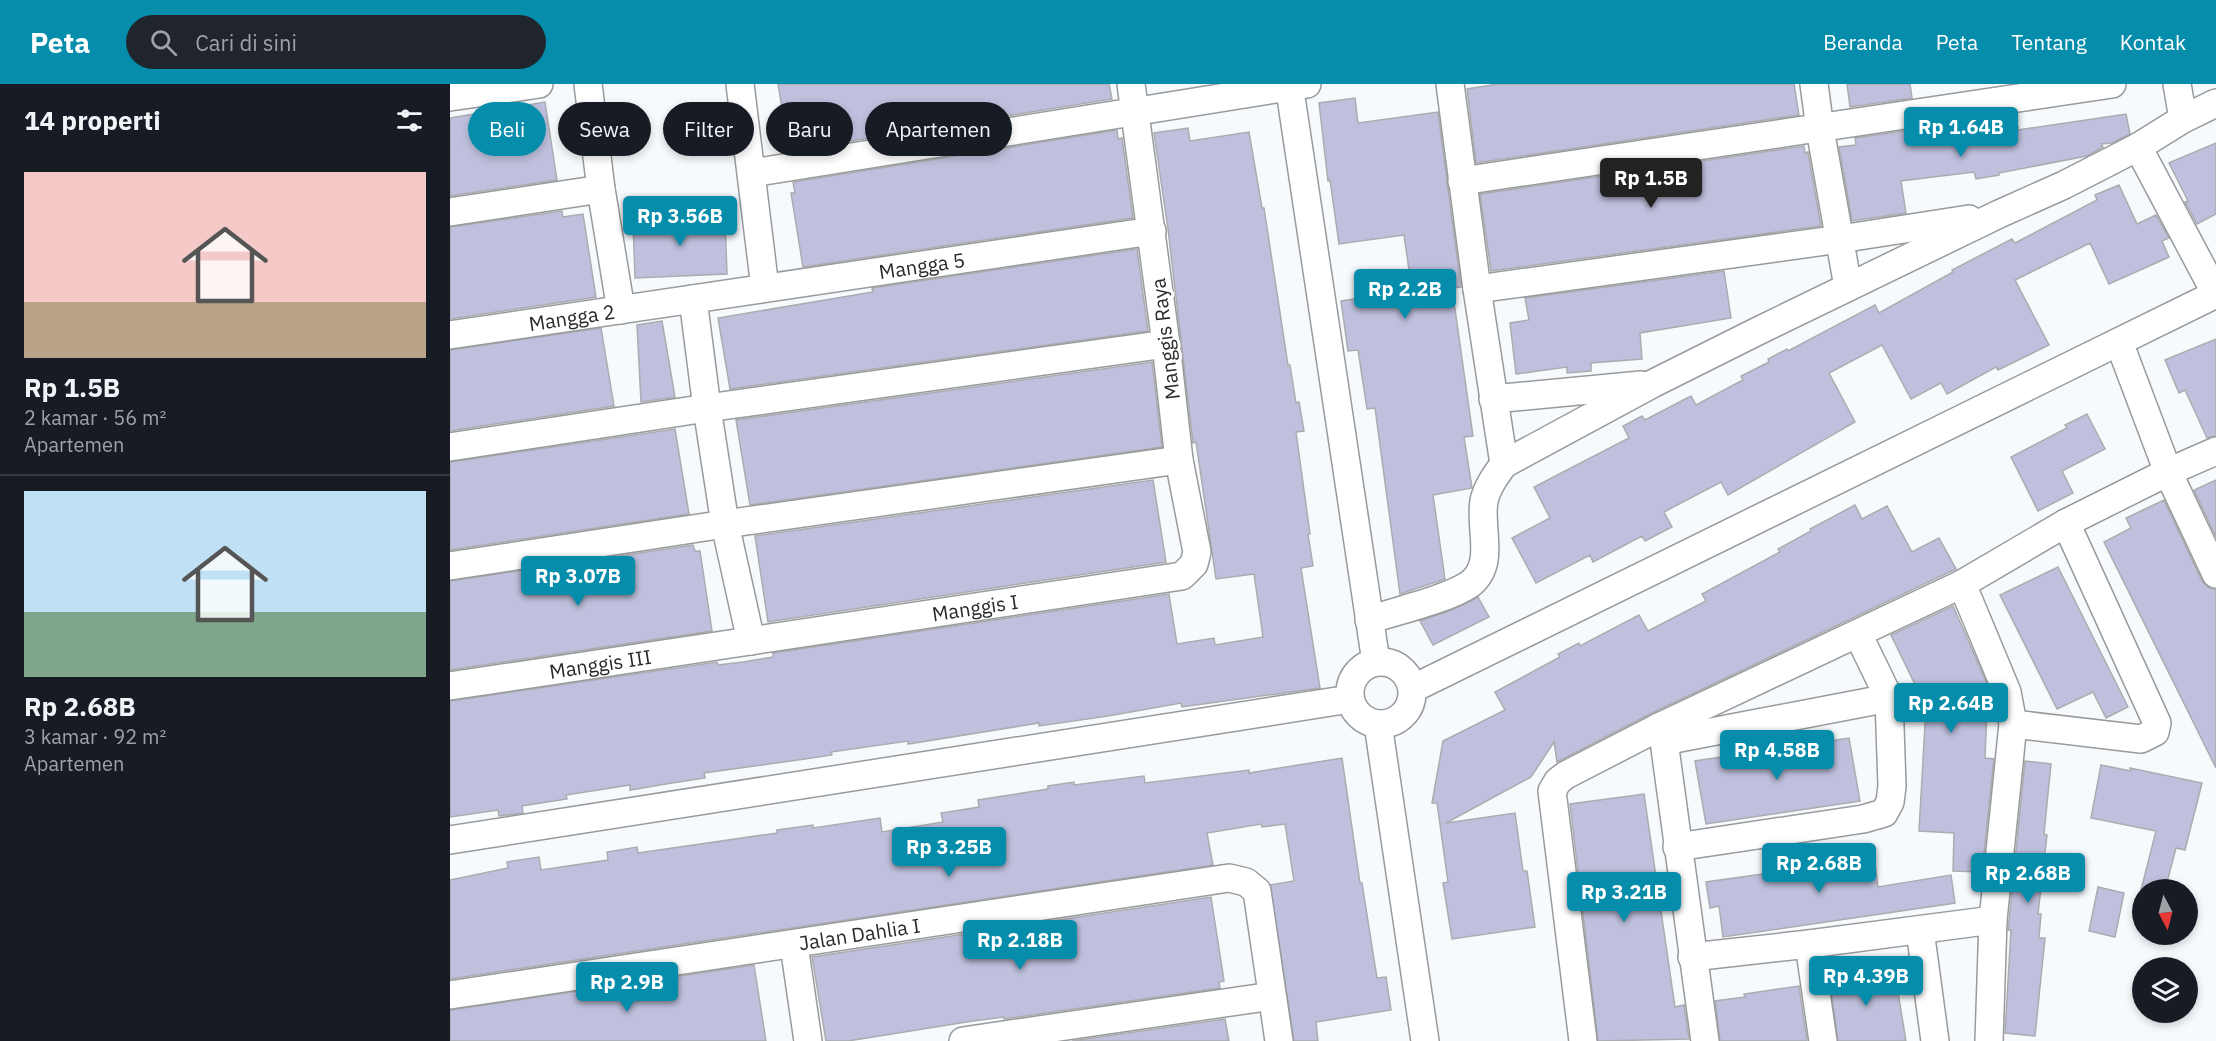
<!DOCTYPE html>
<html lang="id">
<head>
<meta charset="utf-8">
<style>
	:root { --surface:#171b24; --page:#20242c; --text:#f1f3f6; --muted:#9ea1a6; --line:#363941; --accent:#068dac }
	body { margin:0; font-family:"IBM Plex Sans",sans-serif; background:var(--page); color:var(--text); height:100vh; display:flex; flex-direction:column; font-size:22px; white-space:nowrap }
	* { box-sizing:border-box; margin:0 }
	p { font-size:20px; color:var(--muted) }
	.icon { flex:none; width:33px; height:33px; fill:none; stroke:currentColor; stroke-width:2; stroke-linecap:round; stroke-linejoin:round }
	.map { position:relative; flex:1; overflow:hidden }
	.side { display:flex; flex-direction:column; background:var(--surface); width:450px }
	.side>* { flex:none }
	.hud { position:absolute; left:18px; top:18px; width:570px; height:54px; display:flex; gap:12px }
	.needle { width:39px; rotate:173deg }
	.buttons { position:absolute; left:1682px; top:795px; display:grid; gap:12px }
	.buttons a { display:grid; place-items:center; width:66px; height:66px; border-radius:50%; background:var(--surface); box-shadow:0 3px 9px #0003; font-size:30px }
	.price { position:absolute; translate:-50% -51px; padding:0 14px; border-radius:6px; background:var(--accent); color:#fff; font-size:20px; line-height:39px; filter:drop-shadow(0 2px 3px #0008) }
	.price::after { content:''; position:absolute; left:50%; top:36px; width:18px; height:14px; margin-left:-9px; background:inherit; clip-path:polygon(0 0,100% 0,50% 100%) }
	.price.selected { background:#222; color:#fff }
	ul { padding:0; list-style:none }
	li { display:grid; align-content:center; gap:12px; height:318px; padding:0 24px }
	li+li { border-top:2px solid var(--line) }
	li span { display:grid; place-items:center; height:186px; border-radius:0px; color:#555 }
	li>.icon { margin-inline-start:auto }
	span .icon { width:108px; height:108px; fill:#fffc; stroke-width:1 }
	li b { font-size:26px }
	h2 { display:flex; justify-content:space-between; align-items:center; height:72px; padding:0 24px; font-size:26px }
	.tag { padding:0 21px; border-radius:27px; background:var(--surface); box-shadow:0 3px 9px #0003; font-size:21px; line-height:54px }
	.tag.selected { background:var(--accent); color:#fff }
	header { display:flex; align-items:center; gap:36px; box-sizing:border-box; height:84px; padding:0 30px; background:var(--accent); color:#fff }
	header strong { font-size:28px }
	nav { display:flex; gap:33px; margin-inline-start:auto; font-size:21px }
	.search { width:420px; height:54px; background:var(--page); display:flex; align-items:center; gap:15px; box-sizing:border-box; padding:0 21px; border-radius:33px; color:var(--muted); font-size:22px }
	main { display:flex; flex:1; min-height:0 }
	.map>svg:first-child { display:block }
	.building { fill:#bec0dd; stroke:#abacaf; stroke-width:1.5 }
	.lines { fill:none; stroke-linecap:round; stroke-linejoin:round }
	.minor-casing { stroke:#989a9d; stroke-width:30 }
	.minor { stroke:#fff; stroke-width:27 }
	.labels { text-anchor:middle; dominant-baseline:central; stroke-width:6; stroke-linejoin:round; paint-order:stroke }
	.street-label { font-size:20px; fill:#28292a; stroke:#fff }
</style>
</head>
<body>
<header>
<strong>Peta</strong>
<div class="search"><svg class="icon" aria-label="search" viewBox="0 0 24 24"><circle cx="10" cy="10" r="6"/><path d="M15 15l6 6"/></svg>Cari di sini</div>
<nav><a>Beranda</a><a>Peta</a><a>Tentang</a><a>Kontak</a></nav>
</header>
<main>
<section class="side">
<h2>14 properti<svg class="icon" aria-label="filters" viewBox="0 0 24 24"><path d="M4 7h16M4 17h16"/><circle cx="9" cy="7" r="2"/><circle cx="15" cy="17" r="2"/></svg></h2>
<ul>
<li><span style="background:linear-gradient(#f6c9c9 70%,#b9a48a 0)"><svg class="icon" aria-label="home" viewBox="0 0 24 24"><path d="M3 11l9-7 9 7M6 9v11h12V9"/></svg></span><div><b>Rp 1.5B</b><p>2 kamar · 56 m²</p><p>Apartemen</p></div></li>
<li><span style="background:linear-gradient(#bfe0f5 65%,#7fa58c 0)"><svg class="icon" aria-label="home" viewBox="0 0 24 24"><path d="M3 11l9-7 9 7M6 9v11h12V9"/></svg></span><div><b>Rp 2.68B</b><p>3 kamar · 92 m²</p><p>Apartemen</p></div></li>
</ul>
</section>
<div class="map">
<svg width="1766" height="957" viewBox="0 0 1766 957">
	<rect width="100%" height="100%" fill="#f7fafd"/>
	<g class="building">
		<path d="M328,0h331l3,15 -323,52z"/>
		<path d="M1048,0h296l5,31 -323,48 -9,-74z"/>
		<path d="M1397,0h63l2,14 -62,9z"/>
		<path d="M905,14l3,25 80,-11 23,175 -9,1 21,148 -9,1 8,51 -39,7 12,84 -45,15 -25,-186 -8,1 -9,-59 -10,1 -7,-50 71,-10 -8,-56 -65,9 -9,-64 -2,1 -9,-78z"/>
		<path d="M95,18l12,78 -107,16v-78z"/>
		<path d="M1676,30l4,20 -18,9 -11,1 2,3 -16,9 -88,17v2l-23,4 -2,-7 -73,9 5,32 -54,8 -13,-74 17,-2 -1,-7 62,-9 2,13 99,-15v3z"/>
		<path d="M738,44l2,13 59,-9 13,76h2l24,157h2l6,38 3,-1 5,29 -8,1 14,102h-2l5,32 -12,2 19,120 -138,19 -1,-4 -73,13 -69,10v-3l-131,21v-3l-77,11 1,3 -27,4 -101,14 1,5 -39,6 -36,6v-5l-64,10 1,4 -45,7 1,7 -24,3 -1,-6 -48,7v-116l267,-39 1,3 25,-3 30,-5v-4l396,-59 8,50 37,-6 1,7 48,-8 -9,-63 -38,5 -20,-137 -3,1 -25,-214 -14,-96z"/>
		<path d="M667,46l1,9 4,-1 11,80 -330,49 -12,-74h4l-2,-11z"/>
		<path d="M1766,59v71l-19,10 -12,-22 3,-1 -19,-38z"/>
		<path d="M1354,62l1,7 3,-1 13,74 -330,45 -11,-77z"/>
		<path d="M1669,101l18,39 19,-9 13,23 -7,3 7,16 -60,27 -19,-41 -75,37 34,65 -51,25 -2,-3 -49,27 -6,-11 -30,16 -29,-54 -53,28 26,49 -127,73 -7,-13 -57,30 8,15 -27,14 -3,-5 -49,26 -3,-7 -54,28 -24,-45 38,-20 -16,-31 95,-49 -6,-12 19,-10 3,4 46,-24 5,9 47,-25 -2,-4 28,-14 -1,-3 19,-10 1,2 87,-46 4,8 74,-41 -1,-2 60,-31 3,4 82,-43 -2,-5z"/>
		<path d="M112,127l1,6 20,-3 13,83 -146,22v-92z"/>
		<path d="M275,133l2,57 -92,4 -2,-57z"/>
		<path d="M687,165l11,82 -418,58 -12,-71 155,-26 -1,-4z"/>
		<path d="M1274,187l7,47 -91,15 2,26 -51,4v8l-24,2v-6l-51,7 -6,-51 19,-3 -4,-22z"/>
		<path d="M212,237l13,76 -34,5 -4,-77z"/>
		<path d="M151,244l13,78 -164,25v-81z"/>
		<path d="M1766,255v97l-9,2 -22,-48 -6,3 -14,-33z"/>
		<path d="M702,278l10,85 -412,58 -14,-85z"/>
		<path d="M1637,330l18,35 -43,22 11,22 -35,18 -27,-54 56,-29 -2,-3z"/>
		<path d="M225,345l14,85 -239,36v-88z"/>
		<path d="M703,396l13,82 -398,60 -13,-86z"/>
		<path d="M1766,396v57l-22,-47z"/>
		<path d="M1714,416l38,81 6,6 8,3v178l-112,-226 27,-14 -5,-10z"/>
		<path d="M1405,421l7,14 25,-13 25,46 27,-14 17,31 -304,144 -95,49 -3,-20 -23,35 -85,46 69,-10 8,58h4l8,56 -83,12 -9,-56 5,-1 -11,-79h-5l11,-62 62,-31 -10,-18 65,-35 -2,-3 21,-11 1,3 59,-31 9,16 58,-30 -4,-7 78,-42 -2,-3 33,-18 -1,-2z"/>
		<path d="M243,461l2,6h5l12,80 -262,39v-89z"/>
		<path d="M1608,483l70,140 -22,11 -13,-26 -36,17 -57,-114z"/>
		<path d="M1028,513l11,20 -56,28 -13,-24 34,-12z"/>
		<path d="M1503,522l35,80 -3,72 9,1 -12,113 -29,-1 1,-38 -35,-2 7,-124 -35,-72z"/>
		<path d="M1399,654l11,63 -154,23 -11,-63z"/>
		<path d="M892,674l18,125h2l15,95 9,-1 5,33 -75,12 2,19h-24l-24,-156 24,-4 -9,-57 -23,3 -1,-3 -54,9 6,32 -763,114v-99l58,-12 -1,-6 32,-5 2,13 67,-10 -1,-8 30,-5 1,6 139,-20v-3l36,-5v3l67,-10 2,14 61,-10 -2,-9 38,-6 -1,-7 70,-11v-3l26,-4v3l70,-9 1,7 104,-13v3z"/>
		<path d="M1575,677l26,3 -7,70 3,1 -9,79h3l-2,24h6l-10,98 -30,-3 6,-103h-3l1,-9z"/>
		<path d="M1651,681l30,6 -1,-3 72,15 -17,67 -9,-2 -11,42h-24l15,-59 -65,-13z"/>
		<path d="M1194,710l31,213 9,-2 5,34 -91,2 -28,-237z"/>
		<path d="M1423,765l5,38 73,-12 4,28 -232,34 -4,-31 -9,2 -4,-26 71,-10v-3l23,-3 -2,-10z"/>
		<path d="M1648,803l26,6 -9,44 -26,-6z"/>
		<path d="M761,813l13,84 -5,1 1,6 -216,31v-2l-31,4 -125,20h-22l-14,-84z"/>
		<path d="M304,881l12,76h-316v-31z"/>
		<path d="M1403,881l2,16 40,-7 11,67h-68l-10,-73z"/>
		<path d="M1349,902l8,55h-87l-5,-40 30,-4 -1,-3z"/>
		<path d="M775,935l4,22h-157z"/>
	</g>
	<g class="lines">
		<defs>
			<g id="minor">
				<path d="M138,0l13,105 20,121"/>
				<path d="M290,0l25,204"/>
				<path d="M839,0l87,578"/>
				<path d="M1000,0l27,205 27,175"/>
				<path d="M1364,0l6,45 28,158"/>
				<path d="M1727,0l6,35"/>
				<path d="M0,13l89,-13"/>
				<path d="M1688,63l78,147"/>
				<path d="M302,89l555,-89"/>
				<path d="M1012,97l650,-97"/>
				<path d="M0,128l151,-23"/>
				<path d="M1027,205l363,-50 129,-20"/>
				<path d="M243,215l14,109 18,116 26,117"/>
				<path id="s1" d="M0,251l702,-104"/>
				<path d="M1669,258l49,130 48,102"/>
				<path d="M1043,315l148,-14"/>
				<path d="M0,363l257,-39 459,-64"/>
				<path d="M0,482l275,-42 454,-64"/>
				<path d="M1512,500l45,108 6,32 -20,196 -4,121"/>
				<path d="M919,536c27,-9 79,-21 101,-36 26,-20 9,-56 14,-83 3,-14 12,-26 20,-37l148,-80 106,-53 241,-117 65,-29 74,-38 45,-28 33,-16"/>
				<circle cx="931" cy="609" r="31"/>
				<path id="s2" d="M0,602l732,-110 12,-12 3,-12 -18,-92 -13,-116 -35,-260"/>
				<path d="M962,605l804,-395"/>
				<path d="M928,640l47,317"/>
				<path d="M1563,640l128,15 14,-7 2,-9 -91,-200"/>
				<path d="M1209,643l5,14 41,300"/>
				<path d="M1214,657l225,-43"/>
				<path d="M0,756l900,-141"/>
				<path d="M1227,763l186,-28 21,-6 6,-11 2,-16 -3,-88 -31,-64"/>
				<path d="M1470,846l15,111"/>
				<path d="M1359,860l14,97"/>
				<path d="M344,861l14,96"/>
				<path d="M1242,873l117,-13 184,-24"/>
				<path id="s3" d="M0,911l779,-117 17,4 11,9 22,150"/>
				<path d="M513,957l309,-45"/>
				<path d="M1133,957l-31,-250 6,-10 8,-6 93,-48 303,-143 104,-61 102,-51 48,-21"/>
			</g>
		</defs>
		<use href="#minor" class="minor-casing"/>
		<use href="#minor" class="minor"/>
	</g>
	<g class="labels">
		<g class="street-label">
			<text stroke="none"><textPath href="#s1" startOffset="477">Mangga 5</textPath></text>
			<text stroke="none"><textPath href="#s1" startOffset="123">Mangga 2</textPath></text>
			<text transform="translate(715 255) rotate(-97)">Manggis Raya</text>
			<text stroke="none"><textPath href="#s2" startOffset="531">Manggis I</textPath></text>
			<text stroke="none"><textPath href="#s2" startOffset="152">Manggis III</textPath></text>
			<text stroke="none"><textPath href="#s3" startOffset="414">Jalan Dahlia I</textPath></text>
		</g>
	</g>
</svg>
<div class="buttons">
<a><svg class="needle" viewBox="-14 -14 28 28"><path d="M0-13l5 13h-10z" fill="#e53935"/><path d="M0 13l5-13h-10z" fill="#9ea1a6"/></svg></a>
<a><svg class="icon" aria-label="layers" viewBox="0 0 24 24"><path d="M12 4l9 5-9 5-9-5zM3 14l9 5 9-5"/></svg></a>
</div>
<b class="price" style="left:1511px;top:74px">Rp 1.64B</b>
<b class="price selected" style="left:1201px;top:125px">Rp 1.5B</b>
<b class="price" style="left:230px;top:163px">Rp 3.56B</b>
<b class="price" style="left:955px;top:236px">Rp 2.2B</b>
<b class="price" style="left:128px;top:523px">Rp 3.07B</b>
<b class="price" style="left:1501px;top:650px">Rp 2.64B</b>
<b class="price" style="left:1327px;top:697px">Rp 4.58B</b>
<b class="price" style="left:499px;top:794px">Rp 3.25B</b>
<b class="price" style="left:1369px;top:810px">Rp 2.68B</b>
<b class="price" style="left:1578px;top:820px">Rp 2.68B</b>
<b class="price" style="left:1174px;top:839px">Rp 3.21B</b>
<b class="price" style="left:570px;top:887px">Rp 2.18B</b>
<b class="price" style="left:1416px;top:923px">Rp 4.39B</b>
<b class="price" style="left:177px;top:929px">Rp 2.9B</b>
<div class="hud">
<a class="tag selected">Beli</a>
<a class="tag">Sewa</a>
<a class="tag">Filter</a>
<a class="tag">Baru</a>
<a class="tag">Apartemen</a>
</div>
</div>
</main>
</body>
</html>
